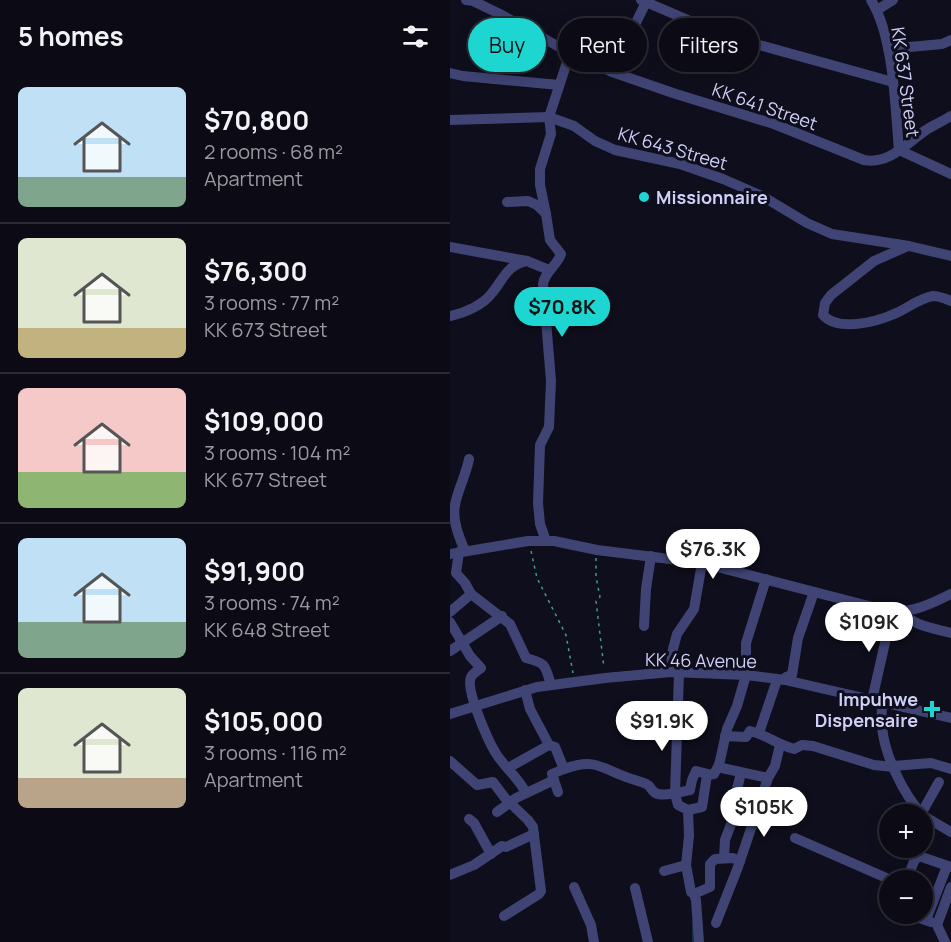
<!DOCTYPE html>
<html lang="en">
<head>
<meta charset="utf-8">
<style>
	:root { --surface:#0b0a15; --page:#14131e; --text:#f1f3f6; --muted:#9a9aa0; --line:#2b2b34; --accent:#1ed6d1 }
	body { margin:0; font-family:Manrope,sans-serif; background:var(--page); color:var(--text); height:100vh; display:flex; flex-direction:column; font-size:22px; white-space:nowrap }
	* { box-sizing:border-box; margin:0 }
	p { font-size:20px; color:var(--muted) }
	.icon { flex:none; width:33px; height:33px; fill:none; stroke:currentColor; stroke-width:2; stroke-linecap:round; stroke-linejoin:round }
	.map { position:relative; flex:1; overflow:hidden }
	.sheet { display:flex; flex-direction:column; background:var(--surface); width:450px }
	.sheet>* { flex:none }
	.guide { position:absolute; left:18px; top:18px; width:393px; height:54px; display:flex; gap:12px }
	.fabs { position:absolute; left:429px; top:804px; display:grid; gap:12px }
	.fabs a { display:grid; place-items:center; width:54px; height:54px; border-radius:50%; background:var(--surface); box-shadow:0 3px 15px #0003,0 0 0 2px var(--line); font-size:30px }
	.price { position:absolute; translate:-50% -51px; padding:0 14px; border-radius:21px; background:#fff; color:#222; font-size:20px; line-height:39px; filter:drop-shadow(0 2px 3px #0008) }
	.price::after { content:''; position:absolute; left:50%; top:36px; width:18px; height:14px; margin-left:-9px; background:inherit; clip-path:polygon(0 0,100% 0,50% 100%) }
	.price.on { background:var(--accent); color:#111 }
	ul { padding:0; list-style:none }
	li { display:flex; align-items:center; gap:18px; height:150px; padding:0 18px }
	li+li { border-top:2px solid var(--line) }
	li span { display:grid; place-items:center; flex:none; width:168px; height:120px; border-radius:9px; color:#555 }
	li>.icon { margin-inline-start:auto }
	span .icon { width:72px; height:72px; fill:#fffc; stroke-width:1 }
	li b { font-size:26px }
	h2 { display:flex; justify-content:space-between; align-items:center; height:72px; padding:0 18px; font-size:26px }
	.chip { padding:0 21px; border-radius:27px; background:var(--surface); box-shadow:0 3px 15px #0003,0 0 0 2px var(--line); font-size:21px; line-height:54px }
	.chip.on { background:var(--accent); color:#111 }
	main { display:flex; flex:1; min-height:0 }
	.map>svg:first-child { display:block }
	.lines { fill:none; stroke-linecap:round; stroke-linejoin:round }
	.stream { stroke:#152b3f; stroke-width:2 }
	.path { stroke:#3d9f8d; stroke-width:1.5; stroke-dasharray:3 4.5; stroke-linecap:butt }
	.minor { stroke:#3f4475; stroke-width:10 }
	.poi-dot { fill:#1ed6d1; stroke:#0f0e1c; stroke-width:2 }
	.labels { text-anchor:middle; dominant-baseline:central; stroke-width:6; stroke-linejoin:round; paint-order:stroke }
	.street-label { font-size:18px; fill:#d0d0f8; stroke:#0f0e1c }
	.poi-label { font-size:18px; font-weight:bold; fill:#d0d0f8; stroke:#0f0e1c; text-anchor:start }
</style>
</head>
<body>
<main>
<section class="sheet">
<h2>5 homes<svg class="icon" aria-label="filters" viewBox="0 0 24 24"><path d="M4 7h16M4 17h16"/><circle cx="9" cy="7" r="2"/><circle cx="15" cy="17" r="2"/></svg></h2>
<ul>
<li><span style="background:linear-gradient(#bfe0f5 75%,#7fa58c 0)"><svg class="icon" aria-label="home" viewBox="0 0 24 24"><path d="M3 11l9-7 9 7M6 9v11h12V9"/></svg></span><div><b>$70,800</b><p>2 rooms · 68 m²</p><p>Apartment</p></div></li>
<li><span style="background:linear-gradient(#dfe7d0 75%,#c2b280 0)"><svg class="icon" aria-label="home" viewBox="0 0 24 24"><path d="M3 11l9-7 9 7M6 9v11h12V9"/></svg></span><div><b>$76,300</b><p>3 rooms · 77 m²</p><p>KK 673 Street</p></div></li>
<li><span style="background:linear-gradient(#f6c9c9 70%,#8fb573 0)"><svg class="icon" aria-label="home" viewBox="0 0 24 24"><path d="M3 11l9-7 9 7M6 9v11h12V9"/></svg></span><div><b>$109,000</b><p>3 rooms · 104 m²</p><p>KK 677 Street</p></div></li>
<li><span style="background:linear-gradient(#bfe0f5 70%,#7fa58c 0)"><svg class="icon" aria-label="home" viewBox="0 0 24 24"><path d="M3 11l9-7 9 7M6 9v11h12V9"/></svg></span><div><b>$91,900</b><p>3 rooms · 74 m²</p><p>KK 648 Street</p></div></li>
<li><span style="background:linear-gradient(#dfe7d0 75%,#b9a48a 0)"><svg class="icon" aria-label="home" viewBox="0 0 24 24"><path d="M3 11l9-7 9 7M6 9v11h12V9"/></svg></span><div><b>$105,000</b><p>3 rooms · 116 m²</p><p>Apartment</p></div></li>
</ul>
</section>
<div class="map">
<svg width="501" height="942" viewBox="0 0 501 942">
	<rect width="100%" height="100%" fill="#0f0e1c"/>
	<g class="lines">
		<path class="stream" d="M243,922v20"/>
		<g class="path">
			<path d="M81,551l6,27 29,57 7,38"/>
			<path d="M146,558v19l4,20 -4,4 8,67"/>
		</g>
		<g class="minor">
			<path d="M16,0l7,1 29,14 68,38 42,19 64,22 98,30 90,36c25,5 43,-17 62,-30 8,-5 17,-9 25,-14"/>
			<path d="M191,0l82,35 170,47"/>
			<path d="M421,0c23,37 24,106 28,150l52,24"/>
			<path d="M427,10l16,-10"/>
			<path d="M438,49l54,-5 9,-4"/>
			<path d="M162,72l35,-72"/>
			<path d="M0,73l13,3 96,9"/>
			<path d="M0,120l99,-3 25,9 21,15 20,9 65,14 43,15 39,17 45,27 25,11 77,12 42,10"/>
			<path d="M57,202l21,-1 9,4 9,9 4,26 11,14c-4,12 -16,17 -18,30l8,97 -2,46 -9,18 -2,58 2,21 6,17"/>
			<path d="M96,214l-6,-29v-16l11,-35 -2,-17 21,-64"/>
			<path d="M458,246l-34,15 -43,34 -6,8 -2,12c15,17 53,7 71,-1 13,-5 25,-16 39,-18 6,0 13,3 18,5"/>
			<path d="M0,247l77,14 22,9"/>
			<path d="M0,316c15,-3 33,-11 42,-23 13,-16 14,-27 35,-32"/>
			<path d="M15,551c-6,-14 -13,-31 -10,-46 3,-16 11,-30 14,-46"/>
			<path d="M0,554l78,-13h26l43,9 105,13 190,49c22,0 39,-8 59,-18"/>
			<path d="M21,594l39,30 16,34c20,5 19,7 25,27"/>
			<path d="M0,612l21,-18 -6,-11 -9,-10 3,-21"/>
			<path d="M451,612c13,14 32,16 50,21"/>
			<path d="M0,622l20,34 11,12c-3,2 -8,6 -10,9 -6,12 17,63 24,75 9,15 23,25 31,41"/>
			<path d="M194,626l2,-37 5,-33"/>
			<path d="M0,651l52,-35"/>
			<path d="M221,672l1,-19 5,-19 17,-25 8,-46"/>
			<path d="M229,673l-4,121 3,11 10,5 14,-3 5,-32 7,-1 5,-9 8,-36 10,-23 9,-31v-32l20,-64"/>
			<path d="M335,680l1,-3 6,-2 6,-37 16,-46"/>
			<path d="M75,690l5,19 19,36 6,2 9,22c30,-11 35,-2 62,8 7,3 15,4 22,8 4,3 4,8 10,9 11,2 22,-2 32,-4l2,-10 4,-9 12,3"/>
			<path d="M422,700l20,-88"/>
			<path d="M432,703c0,8 -1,16 0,23 2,28 21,68 40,88"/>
			<path d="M0,714l87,-27 68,-9 66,-6 75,3 39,5 166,38"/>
			<path d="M309,733l18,-53"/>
			<path d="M275,736l21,1 4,-6c17,4 28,14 44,18l8,-4 11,1 61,19 19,2"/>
			<path d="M0,761l27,24 16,-3 12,16 23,22 5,7 8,64 -2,3 -35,22"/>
			<path d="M269,765l3,3 46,10"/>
			<path d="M443,766l38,-3 20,6"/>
			<path d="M58,768l41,-23"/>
			<path d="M108,792l-6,-18 12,-5"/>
			<path d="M238,810l1,26 -3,29 5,27 3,2 2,6 3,42"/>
			<path d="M47,812l19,-14 38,-18"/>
			<path d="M471,814l18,-32"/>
			<path d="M472,815l29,17"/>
			<path d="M19,819l5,4 17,31"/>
			<path d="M345,838l96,42"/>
			<path d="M274,858l1,-18 13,-34 -2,-13 5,-20"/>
			<path d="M214,871l22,-6"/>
			<path d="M0,875l24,-10 28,-19 4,1 28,-13"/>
			<path d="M457,880l7,-19 5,-5 32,11"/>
			<path d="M124,887l17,38 3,17"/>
			<path d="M185,888l13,54"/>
			<path d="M244,894l16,-7v-23l5,-5 18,-1 7,3"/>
			<path d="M457,914l24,8"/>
			<path d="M476,920l21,-54"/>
			<path d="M266,923l22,-56 30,-89 7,-12 5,-21"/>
			<path d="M495,942l-8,-17 14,-38"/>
		</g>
	</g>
	<g class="poi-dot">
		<circle cx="194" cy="197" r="6"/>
		<path d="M479 700h6v6h6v6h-6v6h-6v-6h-6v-6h6z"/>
	</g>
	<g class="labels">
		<g class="street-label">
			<text transform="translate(456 82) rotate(82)">KK 637 Street</text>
			<text transform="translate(315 106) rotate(19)">KK 641 Street</text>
			<text transform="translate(223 148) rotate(16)">KK 643 Street</text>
			<text transform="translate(251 660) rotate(1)">KK 46 Avenue</text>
		</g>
		<g class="poi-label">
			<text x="206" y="197">Missionnaire</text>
			<text x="468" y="699" text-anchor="end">Impuhwe<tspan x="468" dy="21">Dispensaire</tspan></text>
		</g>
	</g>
</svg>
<div class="fabs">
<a>+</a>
<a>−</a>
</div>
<b class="price on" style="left:112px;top:338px">$70.8K</b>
<b class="price" style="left:263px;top:580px">$76.3K</b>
<b class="price" style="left:419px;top:653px">$109K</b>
<b class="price" style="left:212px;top:752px">$91.9K</b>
<b class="price" style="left:314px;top:838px">$105K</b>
<div class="guide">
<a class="chip on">Buy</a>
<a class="chip">Rent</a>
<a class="chip">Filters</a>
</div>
</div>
</main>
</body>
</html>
